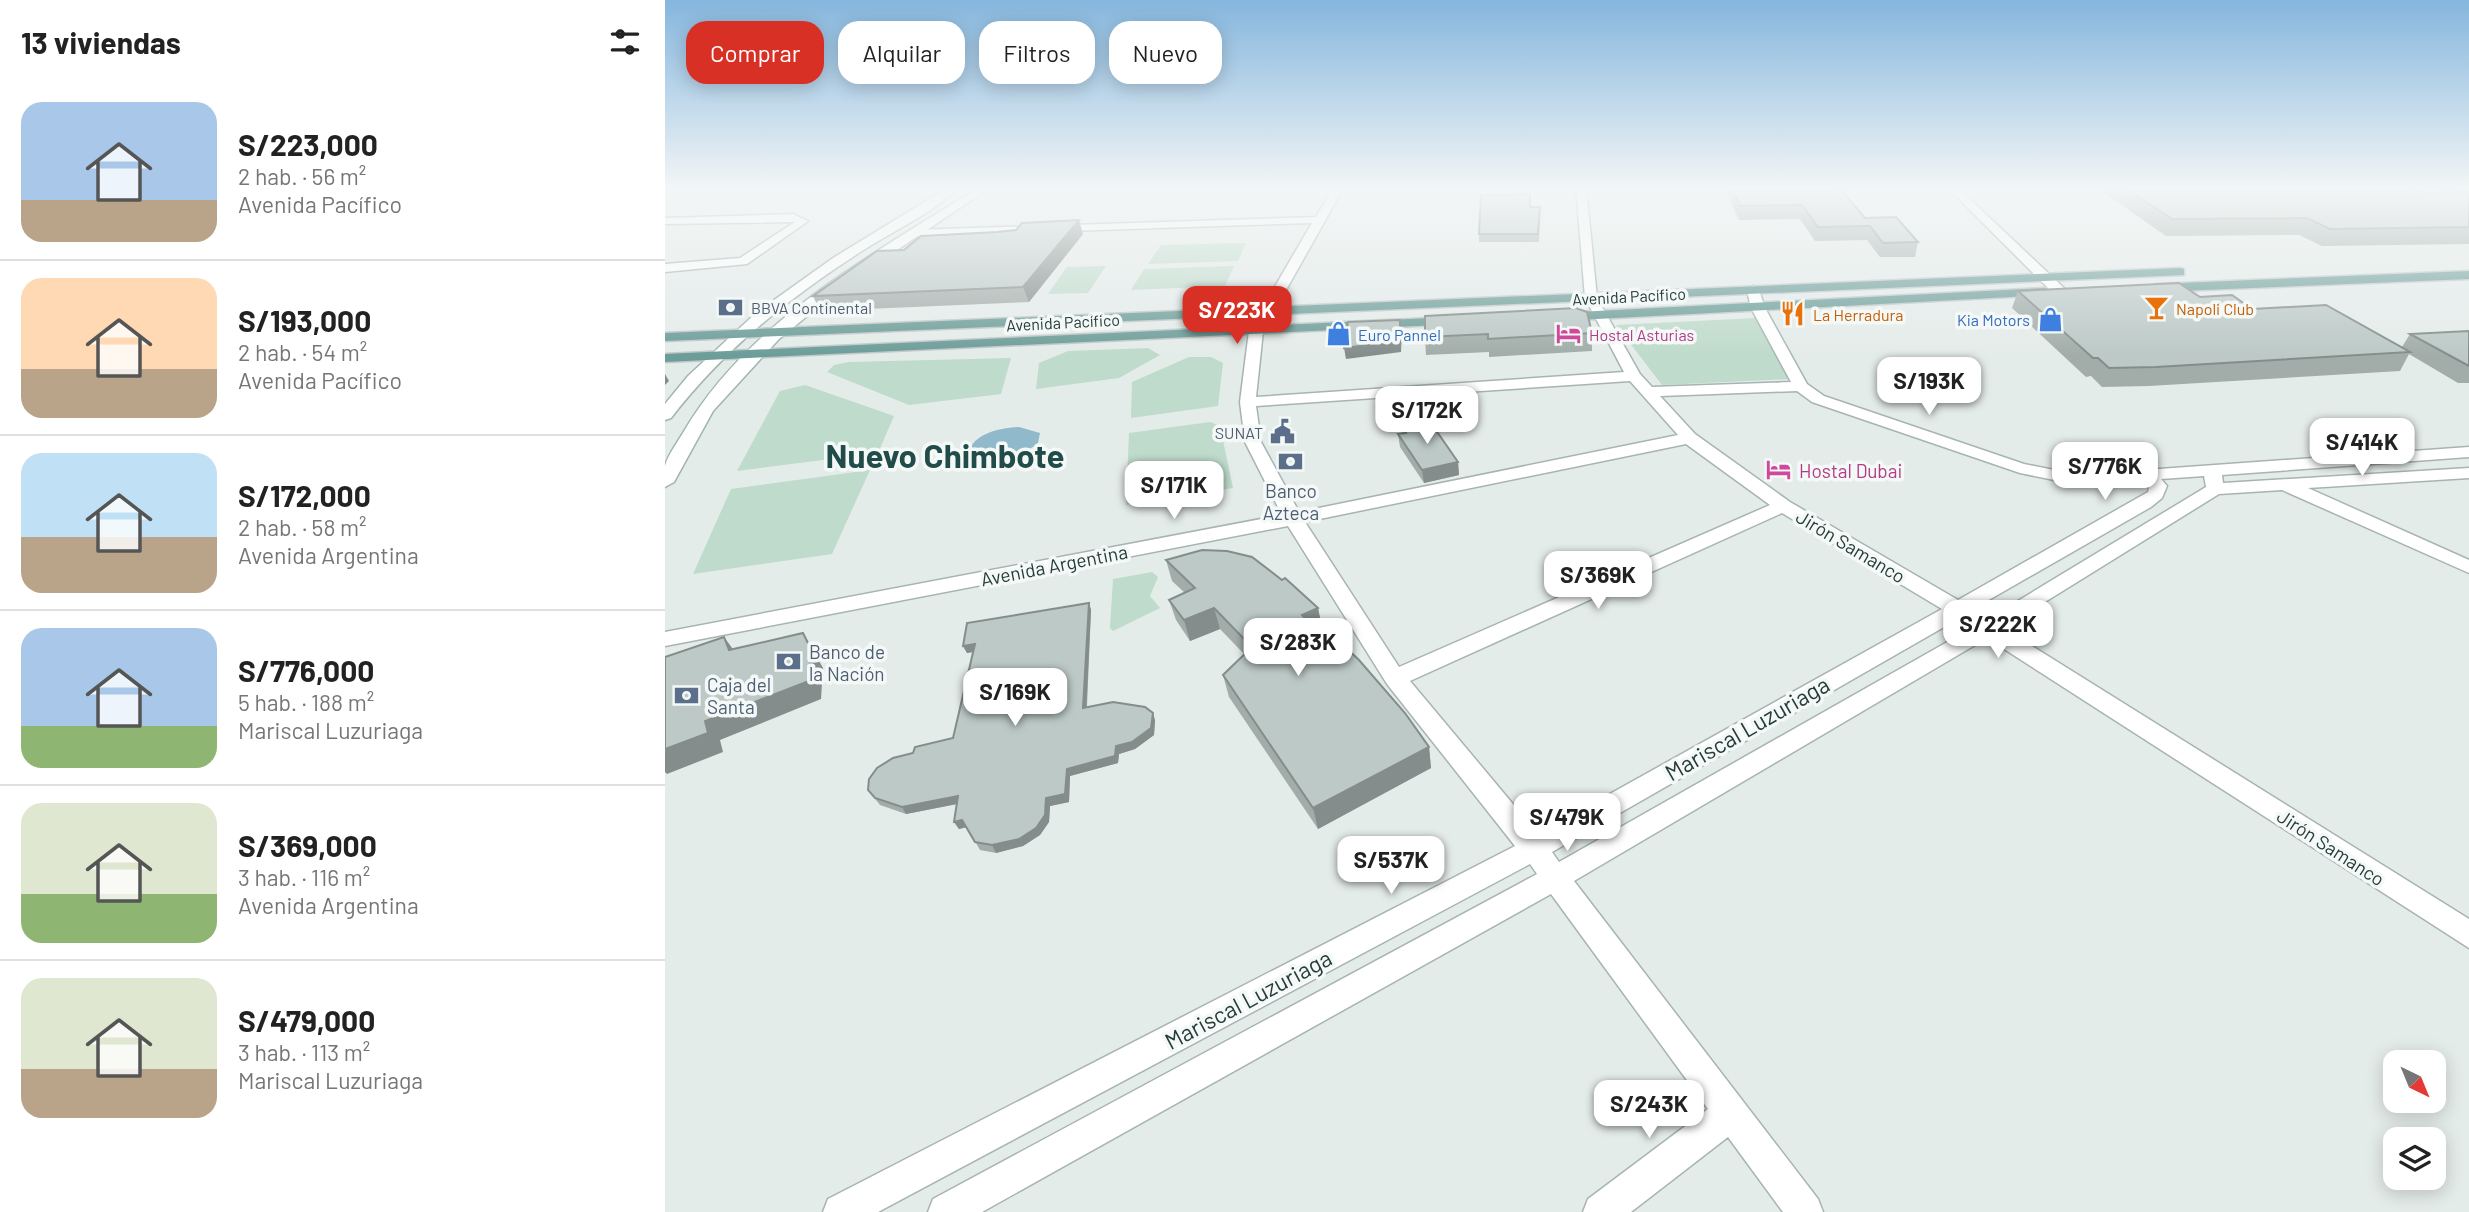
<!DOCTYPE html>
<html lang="es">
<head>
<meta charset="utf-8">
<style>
	:root { --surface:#fff; --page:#f2f2f2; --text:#222; --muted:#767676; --line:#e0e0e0; --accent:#d93025 }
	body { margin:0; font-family:Barlow,sans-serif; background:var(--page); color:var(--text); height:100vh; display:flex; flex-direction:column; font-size:26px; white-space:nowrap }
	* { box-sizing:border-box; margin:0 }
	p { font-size:23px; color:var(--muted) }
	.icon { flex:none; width:38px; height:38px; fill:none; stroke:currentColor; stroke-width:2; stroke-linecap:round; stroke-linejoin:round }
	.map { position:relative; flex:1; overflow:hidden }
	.panel { display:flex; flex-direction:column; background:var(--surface); width:665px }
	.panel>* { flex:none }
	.top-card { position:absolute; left:21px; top:21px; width:665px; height:63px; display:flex; gap:14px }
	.needle { width:46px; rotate:137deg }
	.tools { position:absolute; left:1718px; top:1050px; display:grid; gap:14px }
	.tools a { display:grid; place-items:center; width:63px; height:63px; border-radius:14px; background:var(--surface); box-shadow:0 4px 18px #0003; font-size:35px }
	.price { position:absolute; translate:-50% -60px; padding:0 16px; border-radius:14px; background:#fff; color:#222; font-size:23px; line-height:46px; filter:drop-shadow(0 2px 4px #0008) }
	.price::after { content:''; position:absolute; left:50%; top:42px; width:21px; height:16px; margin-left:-10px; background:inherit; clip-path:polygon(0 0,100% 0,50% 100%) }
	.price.active { background:var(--accent); color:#fff }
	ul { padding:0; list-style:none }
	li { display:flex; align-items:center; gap:21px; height:175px; padding:0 21px }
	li+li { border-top:2px solid var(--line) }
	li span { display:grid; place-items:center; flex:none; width:196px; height:140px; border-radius:21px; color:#555 }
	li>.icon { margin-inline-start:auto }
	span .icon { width:84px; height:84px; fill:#fffc; stroke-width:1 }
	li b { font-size:30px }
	h2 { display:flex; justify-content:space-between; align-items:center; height:84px; padding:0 21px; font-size:30px }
	.pill { padding:0 24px; border-radius:21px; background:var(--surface); box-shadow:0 4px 18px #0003; font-size:24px; line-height:63px }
	.pill.active { background:var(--accent); color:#fff }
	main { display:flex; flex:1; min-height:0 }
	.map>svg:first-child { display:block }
	.green { fill:#bfdbcb }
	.water { fill:#91b9cc }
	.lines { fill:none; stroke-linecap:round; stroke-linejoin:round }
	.minor-casing { stroke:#a7b4b2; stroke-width:3 }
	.secondary-casing { stroke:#a0b4b0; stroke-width:3 }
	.primary-casing { stroke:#c2c8c8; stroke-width:3 }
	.minor { fill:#fff; fill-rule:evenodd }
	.secondary { fill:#fff; fill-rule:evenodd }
	.primary { fill:#6c9d99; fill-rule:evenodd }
	.wall { fill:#a2adaa }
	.shaded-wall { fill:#848d8b }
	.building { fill:#bcc9c6; stroke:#848d8b; stroke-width:2 }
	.labels { text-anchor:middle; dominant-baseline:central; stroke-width:7; stroke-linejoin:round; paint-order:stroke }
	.far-street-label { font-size:16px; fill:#253c3a; stroke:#f4f9f7 }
	.far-service-label { font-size:16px; fill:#4e5e75; stroke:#f4f9f7; text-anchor:start }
	.far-food-label { font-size:16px; fill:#c56008; stroke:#f4f9f7; text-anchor:start }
	.far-shop-label { font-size:16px; fill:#366cbe; stroke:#f4f9f7; text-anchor:end }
	.far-hotel-label { font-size:16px; fill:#b23c85; stroke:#f4f9f7; text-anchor:start }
	.hotel-label { font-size:19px; fill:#b23c85; stroke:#f4f9f7; text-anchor:start }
	.service-label { font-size:19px; fill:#4e5e75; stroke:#f4f9f7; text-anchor:start }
	.street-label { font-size:19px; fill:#253c3a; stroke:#f4f9f7 }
	.near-street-label { font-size:23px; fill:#253c3a; stroke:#f4f9f7 }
	.town-label { font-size:33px; font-weight:bold; fill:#224c49; stroke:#f4f9f7 }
</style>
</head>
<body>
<main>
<section class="panel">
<h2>13 viviendas<svg class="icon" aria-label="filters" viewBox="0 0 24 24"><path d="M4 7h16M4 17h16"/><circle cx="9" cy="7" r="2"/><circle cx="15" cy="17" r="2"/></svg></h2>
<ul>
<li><span style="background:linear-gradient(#a9c7e8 70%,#b9a48a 0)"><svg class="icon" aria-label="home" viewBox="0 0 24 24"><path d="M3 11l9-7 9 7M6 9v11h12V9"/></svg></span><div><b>S/223,000</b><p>2 hab. · 56 m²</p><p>Avenida Pacífico</p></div></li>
<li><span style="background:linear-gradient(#ffd9b3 65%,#b9a48a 0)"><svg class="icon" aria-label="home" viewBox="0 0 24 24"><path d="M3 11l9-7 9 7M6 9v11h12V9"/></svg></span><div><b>S/193,000</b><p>2 hab. · 54 m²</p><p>Avenida Pacífico</p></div></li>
<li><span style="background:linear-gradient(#bfe0f5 60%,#b9a48a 0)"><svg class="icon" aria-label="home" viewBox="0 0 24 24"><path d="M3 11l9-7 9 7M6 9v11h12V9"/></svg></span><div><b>S/172,000</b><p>2 hab. · 58 m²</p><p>Avenida Argentina</p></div></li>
<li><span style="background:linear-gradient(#a9c7e8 70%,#8fb573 0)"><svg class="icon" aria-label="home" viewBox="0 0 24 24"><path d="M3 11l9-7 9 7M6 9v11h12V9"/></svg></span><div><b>S/776,000</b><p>5 hab. · 188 m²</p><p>Mariscal Luzuriaga</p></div></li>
<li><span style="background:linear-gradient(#dfe7d0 65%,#8fb573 0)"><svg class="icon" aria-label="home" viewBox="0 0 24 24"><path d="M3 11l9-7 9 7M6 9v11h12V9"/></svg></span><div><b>S/369,000</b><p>3 hab. · 116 m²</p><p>Avenida Argentina</p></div></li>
<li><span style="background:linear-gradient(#dfe7d0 65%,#b9a48a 0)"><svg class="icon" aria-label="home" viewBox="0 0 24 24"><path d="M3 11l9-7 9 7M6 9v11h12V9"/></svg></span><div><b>S/479,000</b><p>3 hab. · 113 m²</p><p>Mariscal Luzuriaga</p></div></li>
</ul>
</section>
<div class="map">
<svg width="1804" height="1212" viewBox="0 0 1804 1212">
	<rect width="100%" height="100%" fill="#e4ecea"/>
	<g class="green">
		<path d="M581,243l-8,18 -90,3 13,-19z"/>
		<path d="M441,266l-18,27 -40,1 19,-27z"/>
		<path d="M569,266l-9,20 -94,4 13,-21z"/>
		<path d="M1090,318l38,61 -131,6 -46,-60z"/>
		<path d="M483,348l12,7 -41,23 -83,11 3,-26 29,-12z"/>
		<path d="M524,357h22l12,6 -5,43 -87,12 1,-36z"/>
		<path d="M346,358l-10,36 -92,11 -82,-33 7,-7 15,-3z"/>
		<path d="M140,385l89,31 -16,37 -141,18 43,-80z"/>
		<path d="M545,422l10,4 13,62 -107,17 3,-72z"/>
		<path d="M205,470l-38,84 -139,20 38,-85z"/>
		<path d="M487,572l6,5 -8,19 10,12 -47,23 -3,-3 3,-49z"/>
	</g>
	<path class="water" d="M354,427l21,6 -2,10c-17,14 -46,23 -66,12l-3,-5c8,-18 33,-22 50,-23z"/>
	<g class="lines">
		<defs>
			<g id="minor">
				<path d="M0,187h9l-9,5z"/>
				<path d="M669,187h10l-81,144 -7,66 368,-25 -39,-74 -9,-111h10l11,111 43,76 12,13 139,-5 -40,-74 -4,-18 6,-4 6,4 6,18 42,76 17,12 200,68 40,8 81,-2 324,-23v10l-247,18 1,8 246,-15v10l-161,10 161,72v13l-187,-83 -63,4 -216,134 466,291v29l-482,-310 -413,243 244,318 5,13h-40l-55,-75 -97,75h-48l5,-13 120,-90 -157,-215 -569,318h-54l5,-13 604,-325 -7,-10 -652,348h-55l5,-13 687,-353 -128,-162 -99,-158 -623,120v-14l617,-117 -37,-73 -5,-40 9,-71 63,-108 -399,13 -6,-3 6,-3 403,-13zM965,381l48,54 -379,77 -38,-70 -5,-36zM1132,391l15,11 208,71 44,9 77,-2 8,7 -1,5 -190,108 -168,-98 -95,-68 -35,-38zM1021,444l84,61 -371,162 -94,-145zM1539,476l2,11 -218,132 -15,-10 178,-102 11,-9 5,-12 -6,-7zM1117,513l160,96 -404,225 -128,-153zM1293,619l14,9 -413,234 -7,-10z"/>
				<path d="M1282,187h10l108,102v6h-10z"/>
				<path d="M128,214l15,7 -61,43 -82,8v-8l75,-6 55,-36 -130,2v-6z"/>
			</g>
			<g id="secondary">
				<path d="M284,187h11c-27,26 -67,44 -98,64 -73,47 -138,98 -191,167l-6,2v-16l23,-28 68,-63 77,-55z"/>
				<path d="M315,187h11l-146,98 -66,54 -66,72 -39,71 -9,5c0,-6 0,-15 0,-21 3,-11 12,-23 18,-33 65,-112 190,-179 297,-246z"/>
			</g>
			<g id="primary">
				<path d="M1515,268l4,1v6l-1519,66v-8z"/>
				<path d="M1804,271v8l-313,13 -6,-4 6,-4z"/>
				<path d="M1379,288l5,1v6l-490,26 -7,-4 7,-4z"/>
				<path d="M788,317l7,4 -2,3 -793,38v-8z"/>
			</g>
		</defs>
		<use href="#minor" class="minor-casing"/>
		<use href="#secondary" class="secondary-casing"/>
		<use href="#primary" class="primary-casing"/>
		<use href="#minor" class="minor"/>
		<use href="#secondary" class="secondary"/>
		<use href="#primary" class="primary"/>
	</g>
	<g class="wall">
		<path d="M1059,187h115l26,31 53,24 -3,15h-35l-13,-17 -52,1 -15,-22 -61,1z"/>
		<path d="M1440,187h308l14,6 42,-1v52l-147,2 -23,-11 -133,1 -63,-44z"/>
		<path d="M875,207l-1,35h-60v-8z"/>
		<path d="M332,232l86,2 -54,68 -209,9 -7,-15 91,-46z"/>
		<path d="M1353,291l182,6 52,12 150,38 8,-13 59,-3v52h-11l-49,-29 -9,17 -251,15 -47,1 -11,-11 -5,1 -74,-69z"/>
		<path d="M760,316l167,17v18l-103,6v-5l-63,3 -1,-18z"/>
		<path d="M736,425l57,37 1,13 -35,8 -24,-36 -2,-13h4z"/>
		<path d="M501,560l152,48 4,20 -5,3 112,116 2,21 -113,61 -89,-132 -6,-22 21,-21 -24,-25 -30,12 -14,-21 -7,-20 16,-7 -13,-12z"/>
		<path d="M424,603l2,7 -4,97 68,13 -1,15 -19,14 -16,5 -1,9 -48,13 -1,26 -19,4 -1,16 -9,13 -17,11 -27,7 -16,-3 -13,-23 -8,2 -5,-7 3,-18 -51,10 -26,-9 -12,-15 45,-37 40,-15 20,-86 -6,1 -4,-7z"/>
	</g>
	<g class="shaded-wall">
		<path d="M414,220l4,14 -54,68 -6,-15z"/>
		<path d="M735,320l2,11 -1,21 -55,7 -2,-11z"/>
		<path d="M0,374l4,7 -4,4z"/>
		<path d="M793,462l1,13 -35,8 -2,-13z"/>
		<path d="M424,603l2,7 -5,105 -3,-7z"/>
		<path d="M549,608l6,21 -30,12 -6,-21z"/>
		<path d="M653,608l4,20 -16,8 -4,-21z"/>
		<path d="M138,633l20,35 -2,31 -101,41 3,12 -56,22 -2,-2v-23l40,-28z"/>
		<path d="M59,637l14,19 -9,-6z"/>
		<path d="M310,644l3,7 -11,2 -4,-7z"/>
		<path d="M488,713l2,7 -1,15 -19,14 -16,5 -1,9 -48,13 -1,26 -19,4 -1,16 -9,13 -17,11 -27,7 -4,-8 54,-47 21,-29 49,-23z"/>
		<path d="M764,747l2,21 -113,61 -5,-21z"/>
		<path d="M293,796l4,7 -56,11 -4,-7z"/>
		<path d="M297,820l5,7 -8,2 -5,-7z"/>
	</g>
	<g class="building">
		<path d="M1066,187h108l26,31 31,-1 22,25 -35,1 -13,-17 -52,1 -16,-22 -62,1z"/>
		<path d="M1459,187h289l14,6 42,-1v35l-139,2 -23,-11 -135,1z"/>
		<path d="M865,194v13h10l-2,27h-59l2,-39z"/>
		<path d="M414,220l-56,67 -210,9 64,-45 27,-1 17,-14 76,-4 19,-2 6,-7z"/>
		<path d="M1514,283l21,14 32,-2 20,14 74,-4 84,47 -254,15 -47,1 -11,-10h-5l-75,-67z"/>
		<path d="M911,308l11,4 5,21 -104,6v-5l-63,3v-21z"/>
		<path d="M735,320v21l-56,7 4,-26z"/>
		<path d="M1804,331v35l-59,-32z"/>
		<path d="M766,423l27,39 -36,8 -24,-36 8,-1 -5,-8z"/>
		<path d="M537,550l25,1 25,6 30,23 3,-2 33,30 -16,7 33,33 8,-3 16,15 46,53 24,34 -116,61 -90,-133 29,-28 -38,-39 -30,12 -15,-20 26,-12 -29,-28z"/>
		<path d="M424,603l-6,105 30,-6 32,5 8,6 -2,15 -19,14 -16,4 -1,10 -48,13 -2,25 -19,4 -1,17 -9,13 -17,11 -27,6 -17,-3 -13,-22 -8,2 4,-26 -56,11 -27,-9 -7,-8 1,-11 8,-11 16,-10 20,-5 2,-6 38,-9 22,-94 -12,2 4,-23z"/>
		<path d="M138,633l8,16 -2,32 -104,40 3,12 -43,16v-92l59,-20 5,13z"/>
	</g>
	<linearGradient id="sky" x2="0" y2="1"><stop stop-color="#85b6dd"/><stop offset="0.53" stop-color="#f3f6f6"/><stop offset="1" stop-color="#f3f6f6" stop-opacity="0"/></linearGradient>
	<rect width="1804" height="356" fill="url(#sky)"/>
	<defs>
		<symbol id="bank-bare" viewBox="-9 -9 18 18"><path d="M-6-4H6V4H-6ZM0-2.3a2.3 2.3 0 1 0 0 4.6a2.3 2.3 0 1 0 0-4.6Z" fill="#5c6f8a" stroke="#f4f9f7" stroke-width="2.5" paint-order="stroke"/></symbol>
		<symbol id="bar-bare" viewBox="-9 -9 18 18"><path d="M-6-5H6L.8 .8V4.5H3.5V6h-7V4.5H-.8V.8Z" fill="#e8710a" stroke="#f4f9f7" stroke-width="2.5" paint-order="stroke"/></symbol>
		<symbol id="restaurant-bare" viewBox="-9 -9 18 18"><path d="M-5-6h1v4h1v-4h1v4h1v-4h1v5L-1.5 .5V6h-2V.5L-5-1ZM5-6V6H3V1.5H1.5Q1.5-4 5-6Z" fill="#e8710a" stroke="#f4f9f7" stroke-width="2.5" paint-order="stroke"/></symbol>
		<symbol id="shop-bare" viewBox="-9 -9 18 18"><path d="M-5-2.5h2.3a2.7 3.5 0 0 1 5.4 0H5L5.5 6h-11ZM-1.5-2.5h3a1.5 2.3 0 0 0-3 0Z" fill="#3f7fe0" stroke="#f4f9f7" stroke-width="2.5" paint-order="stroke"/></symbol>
		<symbol id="hotel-bare" viewBox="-9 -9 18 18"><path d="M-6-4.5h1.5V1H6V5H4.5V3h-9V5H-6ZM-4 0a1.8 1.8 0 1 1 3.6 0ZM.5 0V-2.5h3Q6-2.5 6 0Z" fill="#d1479c" stroke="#f4f9f7" stroke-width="2.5" paint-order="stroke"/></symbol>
		<symbol id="civic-bare" viewBox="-9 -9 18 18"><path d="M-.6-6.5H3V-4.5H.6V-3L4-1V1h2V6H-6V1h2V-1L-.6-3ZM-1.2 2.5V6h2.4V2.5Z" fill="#5c6f8a" stroke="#f4f9f7" stroke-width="2.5" paint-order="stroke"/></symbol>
	</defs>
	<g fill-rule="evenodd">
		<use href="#bank-bare" x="48" y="290" width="35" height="35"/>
		<use href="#bar-bare" x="1474" y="290" width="35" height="35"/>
		<use href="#restaurant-bare" x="1110" y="296" width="35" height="35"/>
		<use href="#shop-bare" x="1368" y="302" width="35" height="35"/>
		<use href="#shop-bare" x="656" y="316" width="35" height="35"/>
		<use href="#hotel-bare" x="886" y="316" width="35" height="35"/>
		<use href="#civic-bare" x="600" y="414" width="35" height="35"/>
		<use href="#bank-bare" x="608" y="444" width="35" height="35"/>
		<use href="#hotel-bare" x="1096" y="452" width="35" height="35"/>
		<use href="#bank-bare" x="106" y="644" width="35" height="35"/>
		<use href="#bank-bare" x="4" y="678" width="35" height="35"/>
	</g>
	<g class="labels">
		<g class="far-street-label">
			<text transform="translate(964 296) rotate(-3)">Avenida Pacífico</text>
			<text transform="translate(398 322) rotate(-3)">Avenida Pacífico</text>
		</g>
		<g class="far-service-label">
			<text x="86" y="307">BBVA Continental</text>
			<text x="598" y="432" text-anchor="end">SUNAT</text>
		</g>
		<g class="far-food-label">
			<text x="1511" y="308">Napoli Club</text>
			<text x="1148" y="314">La Herradura</text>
		</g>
		<g class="far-shop-label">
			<text x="1365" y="319">Kia Motors</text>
			<text x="693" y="334" text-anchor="start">Euro Pannel</text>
		</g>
		<g class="far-hotel-label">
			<text x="924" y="334">Hostal Asturias</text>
		</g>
		<g class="hotel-label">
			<text x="1134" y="470">Hostal Dubai</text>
		</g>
		<g class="service-label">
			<text x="626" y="490" text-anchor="middle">Banco<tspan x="626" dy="22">Azteca</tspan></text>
			<text x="144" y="651">Banco de<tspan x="144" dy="22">la Nación</tspan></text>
			<text x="42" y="684">Caja del<tspan x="42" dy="22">Santa</tspan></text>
		</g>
		<g class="street-label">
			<text transform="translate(1186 546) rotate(31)">Jirón Samanco</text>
			<text transform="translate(389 565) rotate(-11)">Avenida Argentina</text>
			<text transform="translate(1666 847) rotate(33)">Jirón Samanco</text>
		</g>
		<g class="near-street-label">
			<text transform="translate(1082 728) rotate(-30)">Mariscal Luzuriaga</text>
			<text transform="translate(583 999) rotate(-28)">Mariscal Luzuriaga</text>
		</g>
		<g class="town-label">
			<text x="280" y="455">Nuevo Chimbote</text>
		</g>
	</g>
</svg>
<div class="tools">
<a><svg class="needle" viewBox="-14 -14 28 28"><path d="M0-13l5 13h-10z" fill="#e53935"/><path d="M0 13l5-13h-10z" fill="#767676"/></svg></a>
<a><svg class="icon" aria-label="layers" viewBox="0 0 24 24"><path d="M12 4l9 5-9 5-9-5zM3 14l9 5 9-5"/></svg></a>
</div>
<b class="price active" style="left:572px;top:346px">S/223K</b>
<b class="price" style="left:1264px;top:417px">S/193K</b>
<b class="price" style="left:762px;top:446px">S/172K</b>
<b class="price" style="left:1697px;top:478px">S/414K</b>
<b class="price" style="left:1440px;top:502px">S/776K</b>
<b class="price" style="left:509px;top:521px">S/171K</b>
<b class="price" style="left:933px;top:611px">S/369K</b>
<b class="price" style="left:1333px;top:660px">S/222K</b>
<b class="price" style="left:633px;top:678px">S/283K</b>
<b class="price" style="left:350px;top:728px">S/169K</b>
<b class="price" style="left:902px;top:853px">S/479K</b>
<b class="price" style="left:726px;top:896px">S/537K</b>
<b class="price" style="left:984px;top:1140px">S/243K</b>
<div class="top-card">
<a class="pill active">Comprar</a>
<a class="pill">Alquilar</a>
<a class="pill">Filtros</a>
<a class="pill">Nuevo</a>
</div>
</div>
</main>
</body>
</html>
